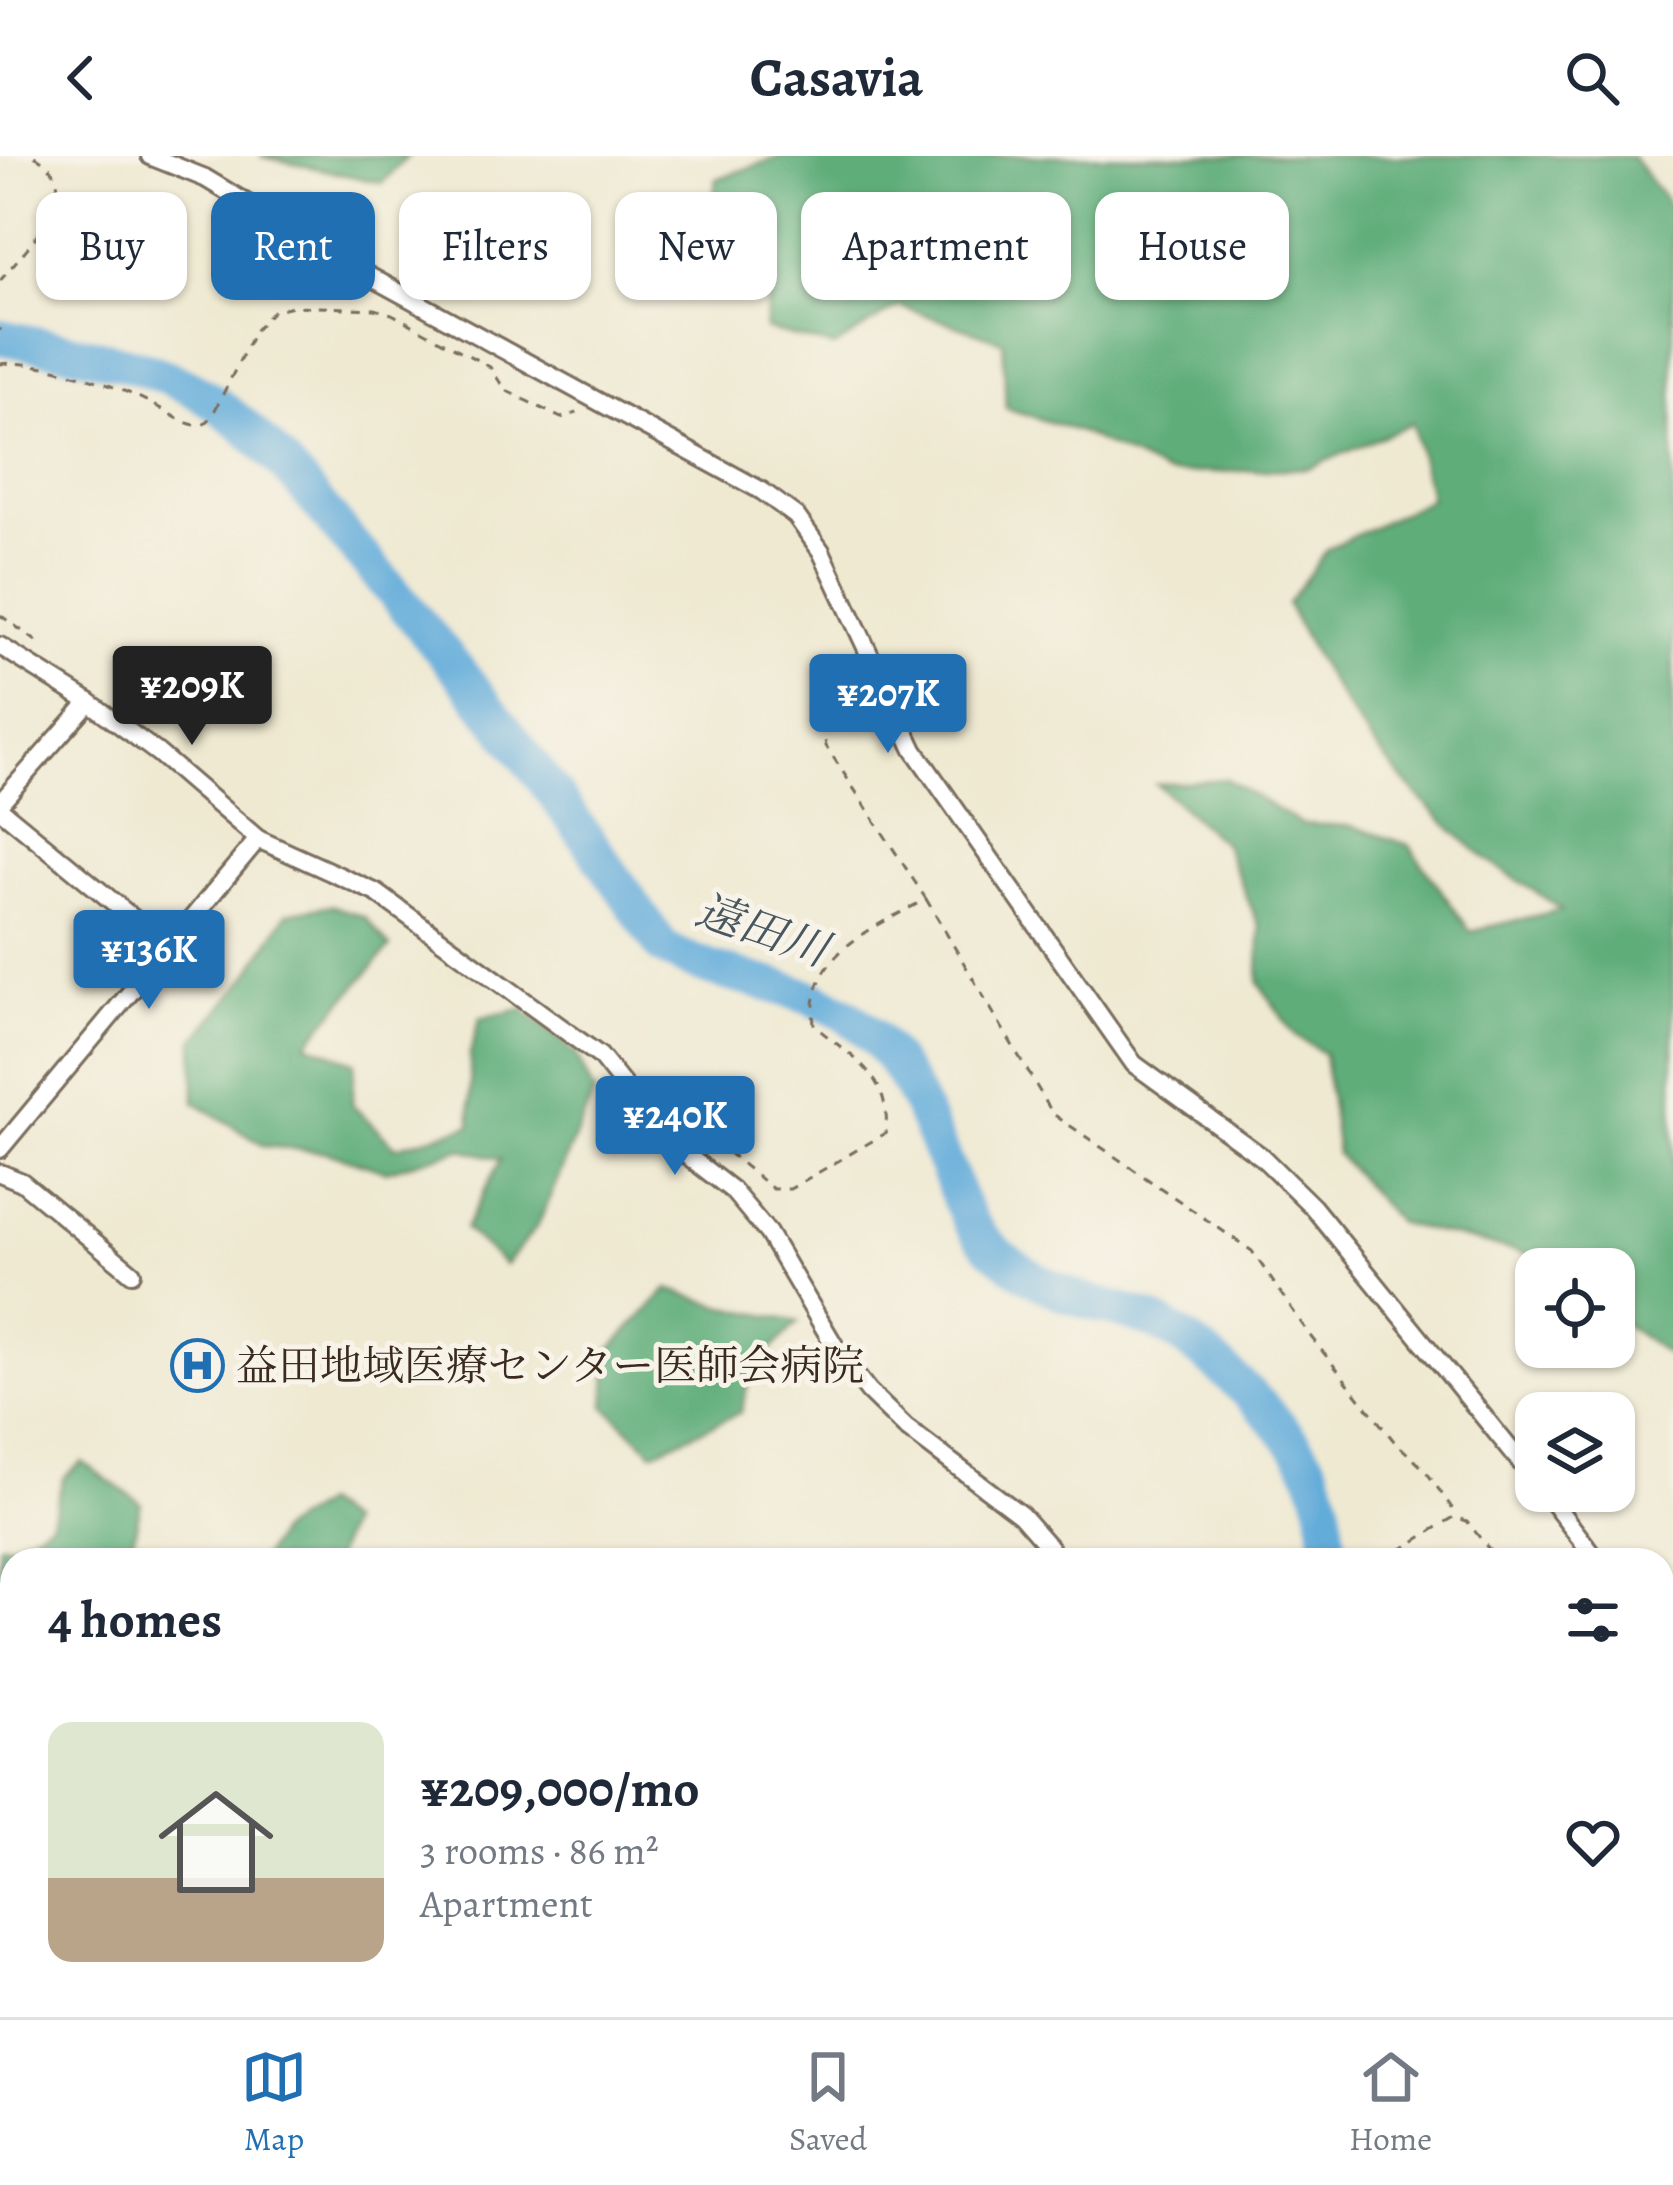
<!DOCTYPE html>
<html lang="en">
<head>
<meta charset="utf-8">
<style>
	:root { --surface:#fff; --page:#f2f2f3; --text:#1f2937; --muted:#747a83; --line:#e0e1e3; --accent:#1f6fb2 }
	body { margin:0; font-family:Alegreya,"Noto Serif JP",serif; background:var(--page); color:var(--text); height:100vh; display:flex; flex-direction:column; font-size:45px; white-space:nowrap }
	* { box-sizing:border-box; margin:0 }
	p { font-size:39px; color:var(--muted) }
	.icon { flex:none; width:66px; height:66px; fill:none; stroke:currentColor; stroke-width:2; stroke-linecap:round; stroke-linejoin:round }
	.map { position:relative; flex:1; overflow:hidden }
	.details { position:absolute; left:0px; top:1392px; width:1674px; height:471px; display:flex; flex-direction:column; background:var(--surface); border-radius:36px 36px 0 0; box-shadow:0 3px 9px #0004 }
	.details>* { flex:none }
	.guide { position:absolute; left:36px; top:36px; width:1602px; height:108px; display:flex; gap:24px }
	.buttons { position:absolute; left:1515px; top:1092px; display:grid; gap:24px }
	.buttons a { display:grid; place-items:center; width:120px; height:120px; border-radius:24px; background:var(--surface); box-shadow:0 3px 9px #0004; font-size:60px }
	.price { position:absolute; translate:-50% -102px; padding:0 27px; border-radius:12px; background:var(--accent); color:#fff; font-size:39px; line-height:78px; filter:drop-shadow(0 3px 6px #0008) }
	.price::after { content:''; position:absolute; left:50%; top:72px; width:36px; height:27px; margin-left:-18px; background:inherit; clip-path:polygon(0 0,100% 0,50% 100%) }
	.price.selected { background:#222; color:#fff }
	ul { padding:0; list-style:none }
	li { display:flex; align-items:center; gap:36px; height:300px; padding:0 48px }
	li+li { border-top:3px solid var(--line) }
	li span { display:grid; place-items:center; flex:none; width:336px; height:240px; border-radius:24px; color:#555 }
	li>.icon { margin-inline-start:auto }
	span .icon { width:144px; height:144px; fill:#fffc; stroke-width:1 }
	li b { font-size:51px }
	h2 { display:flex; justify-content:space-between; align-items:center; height:144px; padding:0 48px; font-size:51px }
	.chip { padding:0 42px; border-radius:24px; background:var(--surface); box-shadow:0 3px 9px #0004; font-size:42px; line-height:108px }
	.chip.selected { background:var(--accent); color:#fff }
	header { display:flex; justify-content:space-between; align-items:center; height:156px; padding:0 48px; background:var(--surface); font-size:54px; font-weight:700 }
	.tab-bar { display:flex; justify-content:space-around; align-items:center; height:168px; border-top:3px solid var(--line); background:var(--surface); font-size:33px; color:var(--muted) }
	.tab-bar a { display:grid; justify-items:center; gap:6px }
	.tab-bar .selected { color:var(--accent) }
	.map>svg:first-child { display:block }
	.forest { fill:#5ead79; stroke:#4c6c4c; stroke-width:3 }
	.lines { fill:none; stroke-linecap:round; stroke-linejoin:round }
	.river { stroke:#62acda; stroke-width:36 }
	.street-casing { stroke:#7a6d5d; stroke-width:22 }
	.path { stroke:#7a6d5d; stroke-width:3; stroke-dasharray:9 9; stroke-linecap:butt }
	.street { stroke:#fff; stroke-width:16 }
	.labels { text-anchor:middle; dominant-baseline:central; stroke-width:10; stroke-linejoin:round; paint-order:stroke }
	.poi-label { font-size:42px; fill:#3b2a1e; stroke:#f7f3e8; text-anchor:start }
	.water-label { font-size:45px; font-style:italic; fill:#495860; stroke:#f7f3e8 }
</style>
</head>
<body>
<header><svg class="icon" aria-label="back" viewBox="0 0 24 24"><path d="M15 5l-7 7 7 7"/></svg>Casavia<svg class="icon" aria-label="search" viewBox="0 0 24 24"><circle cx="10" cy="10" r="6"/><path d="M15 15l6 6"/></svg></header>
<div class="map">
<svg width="1673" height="1861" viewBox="0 0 1673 1861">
	<rect width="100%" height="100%" fill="#f7f3e8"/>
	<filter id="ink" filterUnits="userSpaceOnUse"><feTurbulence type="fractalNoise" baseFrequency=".00833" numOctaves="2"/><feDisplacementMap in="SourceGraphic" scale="24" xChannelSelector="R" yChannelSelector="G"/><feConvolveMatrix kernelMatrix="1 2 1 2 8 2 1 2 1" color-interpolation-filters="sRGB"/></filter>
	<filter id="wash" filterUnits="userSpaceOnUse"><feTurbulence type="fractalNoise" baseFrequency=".004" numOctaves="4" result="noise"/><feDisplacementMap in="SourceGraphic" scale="48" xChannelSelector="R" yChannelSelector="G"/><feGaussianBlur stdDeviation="2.7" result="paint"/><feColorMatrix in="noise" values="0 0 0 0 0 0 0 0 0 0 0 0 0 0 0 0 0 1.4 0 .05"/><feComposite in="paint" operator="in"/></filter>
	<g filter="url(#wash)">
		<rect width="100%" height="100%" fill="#efe9d1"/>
		<g class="forest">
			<path d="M260,0h148l-26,27z"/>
			<path d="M782,0h850l41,54v1153l-2,-6 -57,-40v-48h-66l-20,-15 -130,-31 -61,-69 -13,-100 -30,-19 -35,-52 1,-55 -36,-84 -68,-60 70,-5 75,45 51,2 57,19 61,86 91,-21c-23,-19 -52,-33 -76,-52 -89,-73 -147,-152 -198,-254l41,-55 102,-50 -18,-76 -102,45 -143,6 -90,-43 -71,-23 -3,-67 -104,-35 -65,41 -69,-18 8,-83 -72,5 16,-72z"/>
			<path d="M331,749l34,12 25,30 -83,96 48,19 -3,43 44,42 75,-22 -1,-71 10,-36 43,-9 53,45 18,39 -56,132 -33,40 -40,-36 36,-70 -40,-10 -75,22 -59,-19 -63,-6 -69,-44 -1,-61 54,-65 39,-63z"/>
			<path d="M668,1133l53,17 77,16 -47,49 -10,41 -88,40 -48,-46 4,-55z"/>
			<path d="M82,1306l59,41 -10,46 19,11h-138v19l-12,11v-46h14l37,-22 12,-44z"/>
			<path d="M322,1348l26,19 -14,37h-73l18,-29z"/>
			<path d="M517,1851h292l13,10h-304z"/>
			<path d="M1078,1851h101l27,10h-133z"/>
		</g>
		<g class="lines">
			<g class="river">
				<path d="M0,181c65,13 154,25 209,62 59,39 102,97 147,150 111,127 213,258 306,398 60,36 136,32 194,75 48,35 72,101 94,154 8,22 18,47 34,64 23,25 61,46 92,58 29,10 60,14 87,28 45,24 126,100 149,145 14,28 15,59 17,89"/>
				<path d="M1533,1851l10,10"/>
			</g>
		</g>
	</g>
	<g filter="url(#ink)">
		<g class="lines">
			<defs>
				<g id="street">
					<path d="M150,0l55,22 151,91 406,222 34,25 25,35 93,199 220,314 128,93 51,50 223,274"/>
					<path d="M0,490l89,56 69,51 100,86 119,54 223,163 66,83 66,51 36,43 72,122 29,37 36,35 116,88 29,33 5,12"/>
					<path d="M0,647l89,-101"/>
					<path d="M0,653l168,138"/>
					<path d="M0,993l258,-310"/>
					<path d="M0,1017l22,9 110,91"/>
					<path d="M1544,1335l53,69"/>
					<path d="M1662,1493l11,15"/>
					<path d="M265,1851l2,10"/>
					<path d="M946,1851l13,10"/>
					<path d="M1420,1851l6,10"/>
					<path d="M0,1860l247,-9"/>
					<path d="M1056,1861l3,-10"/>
				</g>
			</defs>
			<use href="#street" class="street-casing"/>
			<g class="path">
				<path d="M0,125c24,-32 94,-95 34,-125"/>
				<path d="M0,172v3"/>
				<path d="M0,208c39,-5 114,20 150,39 19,9 30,21 52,23l9,-8 44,-88 18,-19 19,-5 83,3 17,5 98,53 15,23 56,28 16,-5"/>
				<path d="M0,459l36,26 3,7"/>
				<path d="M926,743l127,215 199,137 59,86 83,104 31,29 27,38 2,9"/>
				<path d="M711,993h13l49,40h17l96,-56c5,-60 -34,-74 -72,-108 -7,-74 59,-96 112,-126l-100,-153 -3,-17 4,-11 42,-16"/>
				<path d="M1384,1404l70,-43 13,4 30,39"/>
				<path d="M1662,1610l11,11"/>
				<path d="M1318,1851l9,10"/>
			</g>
			<use href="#street" class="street"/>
		</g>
	</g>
	<defs>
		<symbol id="hospital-ring" viewBox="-11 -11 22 22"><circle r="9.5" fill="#f7f3e8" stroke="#1f6fb2" stroke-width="1.5"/><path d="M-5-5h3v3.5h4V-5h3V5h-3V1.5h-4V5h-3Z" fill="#1f6fb2"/></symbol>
	</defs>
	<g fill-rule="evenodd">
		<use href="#hospital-ring" x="168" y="1180" width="59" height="59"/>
	</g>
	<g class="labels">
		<g class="poi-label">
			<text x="236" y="1209">益田地域医療センター医師会病院</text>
		</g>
		<g class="water-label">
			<text transform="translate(762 774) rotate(19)">遠田川</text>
		</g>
	</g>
</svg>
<div class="buttons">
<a><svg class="icon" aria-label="locate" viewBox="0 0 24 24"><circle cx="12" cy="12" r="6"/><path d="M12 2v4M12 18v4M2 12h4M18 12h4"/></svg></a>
<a><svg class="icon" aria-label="layers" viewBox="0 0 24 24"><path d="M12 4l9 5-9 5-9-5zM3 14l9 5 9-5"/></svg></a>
</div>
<b class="price selected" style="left:192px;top:592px">¥209K</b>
<b class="price" style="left:888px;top:600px">¥207K</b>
<b class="price" style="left:149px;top:856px">¥136K</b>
<b class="price" style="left:675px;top:1022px">¥240K</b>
<div class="guide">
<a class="chip">Buy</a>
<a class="chip selected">Rent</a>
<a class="chip">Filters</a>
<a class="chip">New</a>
<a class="chip">Apartment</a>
<a class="chip">House</a>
</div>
<section class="details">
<h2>4 homes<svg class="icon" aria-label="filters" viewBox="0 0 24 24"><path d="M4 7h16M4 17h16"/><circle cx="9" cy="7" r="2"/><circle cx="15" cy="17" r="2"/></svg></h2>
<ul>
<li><span style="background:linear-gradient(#dfe7d0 65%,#b9a48a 0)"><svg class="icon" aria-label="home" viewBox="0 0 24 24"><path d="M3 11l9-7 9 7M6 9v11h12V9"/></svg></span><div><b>¥209,000/mo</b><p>3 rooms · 86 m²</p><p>Apartment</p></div><svg class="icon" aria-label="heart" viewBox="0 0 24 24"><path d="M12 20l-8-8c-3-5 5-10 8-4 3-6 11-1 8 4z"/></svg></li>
</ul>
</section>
</div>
<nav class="tab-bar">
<a class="selected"><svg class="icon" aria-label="map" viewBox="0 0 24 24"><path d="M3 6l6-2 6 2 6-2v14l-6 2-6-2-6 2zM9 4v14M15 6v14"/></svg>Map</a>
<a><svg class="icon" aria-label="saved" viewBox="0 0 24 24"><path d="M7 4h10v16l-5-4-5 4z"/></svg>Saved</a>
<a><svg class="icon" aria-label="home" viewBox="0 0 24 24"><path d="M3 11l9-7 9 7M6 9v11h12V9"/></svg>Home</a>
</nav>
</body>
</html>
